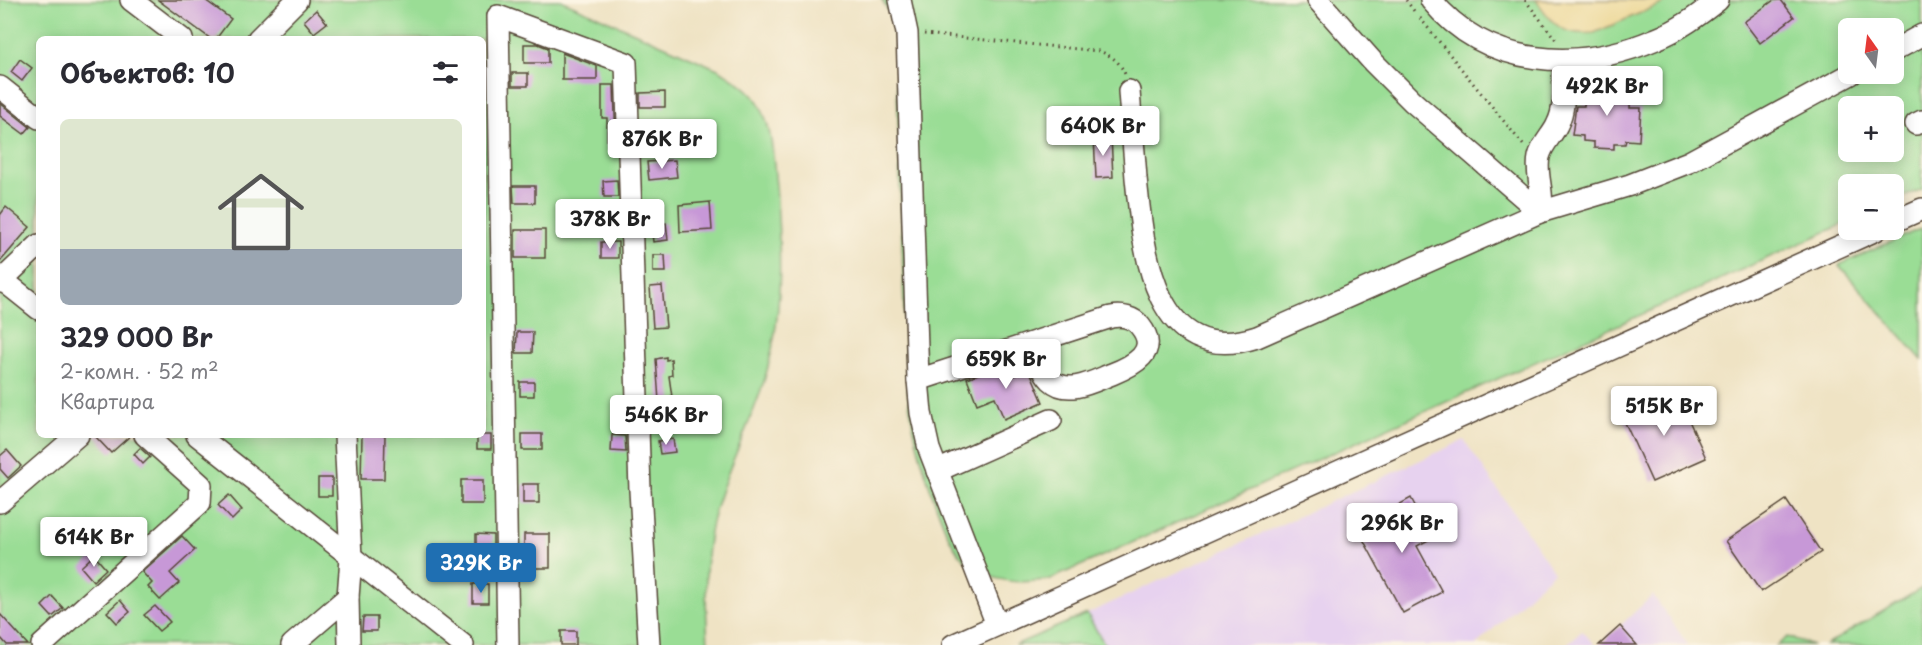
<!DOCTYPE html>
<html lang="ru">
<head>
<meta charset="utf-8">
<style>
	:root { --surface:#fff; --page:#f7f7f7; --text:#2b2b33; --muted:#7c7c81; --line:#e1e1e2; --accent:#1f6fb2 }
	body { margin:0; font-family:"Playpen Sans",sans-serif; background:var(--page); color:var(--text); height:100vh; display:flex; flex-direction:column; font-size:22px; white-space:nowrap }
	* { box-sizing:border-box; margin:0 }
	p { font-size:20px; color:var(--muted) }
	.icon { flex:none; width:33px; height:33px; fill:none; stroke:currentColor; stroke-width:2; stroke-linecap:round; stroke-linejoin:round }
	.map { position:relative; flex:1; overflow:hidden }
	.drawer { position:absolute; left:36px; top:36px; width:450px; height:402px; display:flex; flex-direction:column; background:var(--surface); border-radius:9px; box-shadow:0 3px 15px #0003 }
	.drawer>* { flex:none }
	.needle { width:39px; rotate:346deg }
	.buttons { position:absolute; left:1838px; top:18px; display:grid; gap:12px }
	.buttons a { display:grid; place-items:center; width:66px; height:66px; border-radius:9px; background:var(--surface); box-shadow:0 3px 15px #0003; font-size:30px }
	.price { position:absolute; translate:-50% -51px; padding:0 14px; border-radius:6px; background:#fff; color:#222; font-size:20px; line-height:39px; filter:drop-shadow(0 2px 3px #0008) }
	.price::after { content:''; position:absolute; left:50%; top:36px; width:18px; height:14px; margin-left:-9px; background:inherit; clip-path:polygon(0 0,100% 0,50% 100%) }
	.price.active { background:var(--accent); color:#fff }
	ul { padding:0; list-style:none }
	li { display:grid; align-content:center; gap:12px; height:318px; padding:0 24px }
	li+li { border-top:2px solid var(--line) }
	li span { display:grid; place-items:center; height:186px; border-radius:9px; color:#555 }
	li>.icon { margin-inline-start:auto }
	span .icon { width:108px; height:108px; fill:#fffc; stroke-width:1 }
	li b { font-size:26px }
	h2 { display:flex; justify-content:space-between; align-items:center; height:72px; padding:0 24px; font-size:26px }
	.map>svg:first-child { display:block }
	.built { fill:#e7d2ef }
	.green { fill:#9add95; stroke:#6a845a; stroke-width:1.5; fill-rule:evenodd }
	.sand { fill:#eeda9e; stroke:#94825e; stroke-width:1.5 }
	.building { fill:#c798d7 }
	.lines { fill:none; stroke-linecap:round; stroke-linejoin:round }
	.minor-casing { stroke:#564637; stroke-width:24 }
	.path { stroke:#564637; stroke-width:3; stroke-dasharray:1.5 4.5; stroke-linecap:butt }
	.minor { stroke:#fff; stroke-width:21 }
</style>
</head>
<body>
<div class="map">
<svg width="1922" height="645" viewBox="0 0 1922 645">
	<rect width="100%" height="100%" fill="#fcf5e5"/>
	<filter id="ink" filterUnits="userSpaceOnUse"><feTurbulence type="fractalNoise" baseFrequency=".0167" numOctaves="2"/><feDisplacementMap in="SourceGraphic" scale="12" xChannelSelector="R" yChannelSelector="G"/><feConvolveMatrix kernelMatrix="1 2 1 2 8 2 1 2 1" color-interpolation-filters="sRGB"/></filter>
	<filter id="wash" filterUnits="userSpaceOnUse"><feTurbulence type="fractalNoise" baseFrequency=".008" numOctaves="4" result="noise"/><feDisplacementMap in="SourceGraphic" scale="24" xChannelSelector="R" yChannelSelector="G"/><feGaussianBlur stdDeviation="1.35" result="paint"/><feColorMatrix in="noise" values="0 0 0 0 0 0 0 0 0 0 0 0 0 0 0 0 0 1.4 0 .05"/><feComposite in="paint" operator="in"/></filter>
	<g filter="url(#wash)">
		<rect width="100%" height="100%" fill="#efe3c4"/>
		<g class="built">
			<path d="M1464,440l90,132 -78,73h-371l-18,-31z"/>
			<path d="M1653,595l35,50h-89l21,-19z"/>
			<path d="M1582,631l13,14h-29z"/>
		</g>
		<g class="green">
			<path d="M0,0h561l159,70c14,9 29,18 38,32 15,26 15,56 18,84 5,67 8,130 -12,195 -15,48 -40,92 -52,141 -9,41 -6,81 -4,123h-708zM39,39h444v396h-444z"/>
			<path d="M882,0h1040v189l-29,13v-18h-45v38l-797,357c-30,5 -57,5 -82,-15 -18,-15 -25,-38 -33,-59 -16,-46 -27,-84 -30,-133l-10,-320c-2,-19 -3,-36 -14,-52zM1848,28h45v46h-45zM1848,106h45v46h-45z"/>
			<path d="M1922,228v132l-83,-95z"/>
			<path d="M1922,588v57h-96z"/>
			<path d="M1087,614l18,31h-90z"/>
			<path d="M1788,637l25,8h-36z"/>
		</g>
		<path class="sand" d="M1536,0h135l-77,33c-33,3 -40,-8 -58,-33z"/>
		<g id="blocks">
			<g class="building">
				<path d="M158,0h47l26,19 -15,20h-5z"/>
				<path d="M1774,0h7l13,17 -34,26 -16,-21z"/>
				<path d="M316,10l11,13 -13,10 -10,-12z"/>
				<path d="M524,44h14l10,4v15h-24z"/>
				<path d="M562,53l35,13v14h-35z"/>
				<path d="M20,59l12,9 -10,13 -11,-9z"/>
				<rect x="512" y="73" width="16" height="13"/>
				<path d="M1585,84l46,2 -1,22h11l-2,33 -13,-1 -1,4h-11v5l-20,-1v-6l-11,-1v-5l-11,-1 4,-29h8z"/>
				<path d="M602,85h12l2,61h-9v-28h-5z"/>
				<path d="M665,92v15h-25v-14z"/>
				<path d="M0,103l30,24 -6,7 -24,-18z"/>
				<path d="M1111,136l2,41 -17,1 -2,-41z"/>
				<path d="M675,160l2,17 -28,3 -2,-18z"/>
				<path d="M617,180l1,17h-14l-1,-16z"/>
				<path d="M513,186h22v17h-21z"/>
				<path d="M710,202l2,28 -32,2 -1,-27z"/>
				<path d="M6,207l24,20 -30,35v-47z"/>
				<path d="M666,223l2,17 -15,2 -2,-18z"/>
				<rect x="515" y="230" width="30" height="28"/>
				<rect x="601" y="242" width="17" height="16"/>
				<path d="M653,255h12l1,17h-13z"/>
				<path d="M662,286l4,41 -13,1 -3,-41z"/>
				<path d="M517,332h16l-1,21h-16z"/>
				<path d="M666,357v3l5,-1 1,16 -3,1 5,35 -17,3 -2,-13h4l-3,-42z"/>
				<path d="M1004,365l5,13 20,-9 14,33 -39,17 -9,-22 -18,7 -10,-26z"/>
				<rect x="520" y="382" width="14" height="14"/>
				<path d="M1676,392l30,66 -54,24 -30,-66z"/>
				<rect x="522" y="434" width="20" height="16"/>
				<path d="M94,435h37l-20,18z"/>
				<path d="M362,435h23l-1,44h-23z"/>
				<rect x="477" y="435" width="14" height="14"/>
				<path d="M612,435l13,1 1,16 -15,-1z"/>
				<path d="M673,439l2,13 -15,2 -2,-13z"/>
				<path d="M140,448l10,9 -7,7 -9,-10z"/>
				<path d="M7,450l14,16 -13,12 -8,-9v-13z"/>
				<rect x="318" y="478" width="14" height="18"/>
				<rect x="461" y="480" width="22" height="24"/>
				<rect x="523" y="484" width="16" height="19"/>
				<path d="M229,495l13,15 -10,10 -14,-15z"/>
				<path d="M1411,498l21,40 -15,8 25,46 -39,21 -46,-85z"/>
				<path d="M1786,500l35,52 -60,40 -35,-51z"/>
				<path d="M476,534l17,1v19h-17z"/>
				<rect x="524" y="534" width="26" height="34"/>
				<path d="M182,536l13,14 -25,23 9,10 -19,17 -12,-13 4,-4 -10,-11z"/>
				<path d="M94,555l12,14 -13,12 -12,-14z"/>
				<rect x="473" y="584" width="15" height="19"/>
				<path d="M52,596l11,12 -11,9 -10,-11z"/>
				<path d="M120,600l10,12 -13,11 -10,-11z"/>
				<path d="M155,606l15,16 -11,9 -15,-16z"/>
				<path d="M0,614l28,31h-21l-7,-8z"/>
				<path d="M363,617h14v14h-15z"/>
				<path d="M1620,626l17,19h-38z"/>
				<rect x="561" y="631" width="15" height="14"/>
			</g>
		</g>
	</g>
	<g filter="url(#ink)">
		<use href="#blocks" fill-opacity="0" stroke="#564637" stroke-width="1.5"/>
		<g class="lines">
			<defs>
				<g id="minor">
					<path d="M131,0l51,39"/>
					<path d="M900,0l7,33 11,347 3,33 8,36 68,176"/>
					<path d="M1318,0l55,62 40,40 127,110 90,-27 59,-23 162,-88"/>
					<path d="M1431,0c57,69 148,72 225,39 23,-9 43,-24 62,-39"/>
					<path d="M258,39l39,-39"/>
					<path d="M1893,51l29,-16"/>
					<path d="M0,87l39,31"/>
					<path d="M1129,91c2,29 5,58 7,87 7,71 18,192 121,159l283,-125c5,-20 -5,-37 -1,-55 3,-13 13,-21 18,-32 10,-19 6,-44 6,-64"/>
					<path d="M1916,124l6,-3"/>
					<path d="M1893,222l29,-13"/>
					<path d="M0,278l39,31"/>
					<path d="M0,282l39,-37"/>
					<path d="M918,380l193,-63c11,-2 22,0 29,9 21,26 -8,40 -28,48 -18,7 -44,22 -61,6 -9,-9 -14,-26 -19,-37"/>
					<path d="M197,435l266,210"/>
					<path d="M345,435l6,123 -3,39 1,48"/>
					<path d="M937,471l114,-51"/>
					<path d="M0,502l78,-67"/>
					<path d="M42,645l158,-142 1,-18 -56,-50"/>
					<path d="M292,645l56,-48"/>
					<path d="M508,645l-10,-629 128,47 14,427 9,155"/>
					<path d="M953,645l923,-415"/>
				</g>
			</defs>
			<use href="#minor" class="minor-casing"/>
			<g class="path">
				<path d="M1406,0l8,11"/>
				<path d="M1525,0l32,41"/>
				<path d="M1420,18l104,128"/>
				<path d="M924,34l175,17c13,5 20,10 26,23"/>
			</g>
			<use href="#minor" class="minor"/>
		</g>
	</g>
</svg>
<div class="buttons">
<a><svg class="needle" viewBox="-14 -14 28 28"><path d="M0-13l5 13h-10z" fill="#e53935"/><path d="M0 13l5-13h-10z" fill="#7c7c81"/></svg></a>
<a>+</a>
<a>−</a>
</div>
<b class="price" style="left:1607px;top:117px">492K Br</b>
<b class="price" style="left:1103px;top:157px">640K Br</b>
<b class="price" style="left:662px;top:170px">876K Br</b>
<b class="price" style="left:610px;top:250px">378K Br</b>
<b class="price" style="left:1006px;top:390px">659K Br</b>
<b class="price" style="left:1664px;top:437px">515K Br</b>
<b class="price" style="left:666px;top:446px">546K Br</b>
<b class="price" style="left:1402px;top:554px">296K Br</b>
<b class="price" style="left:94px;top:568px">614K Br</b>
<b class="price active" style="left:481px;top:594px">329K Br</b>
<section class="drawer">
<h2>Объектов: 10<svg class="icon" aria-label="filters" viewBox="0 0 24 24"><path d="M4 7h16M4 17h16"/><circle cx="9" cy="7" r="2"/><circle cx="15" cy="17" r="2"/></svg></h2>
<ul>
<li><span style="background:linear-gradient(#dfe7d0 70%,#9aa5b1 0)"><svg class="icon" aria-label="home" viewBox="0 0 24 24"><path d="M3 11l9-7 9 7M6 9v11h12V9"/></svg></span><div><b>329 000 Br</b><p>2-комн. · 52 m²</p><p>Квартира</p></div></li>
</ul>
</section>
</div>
</body>
</html>
